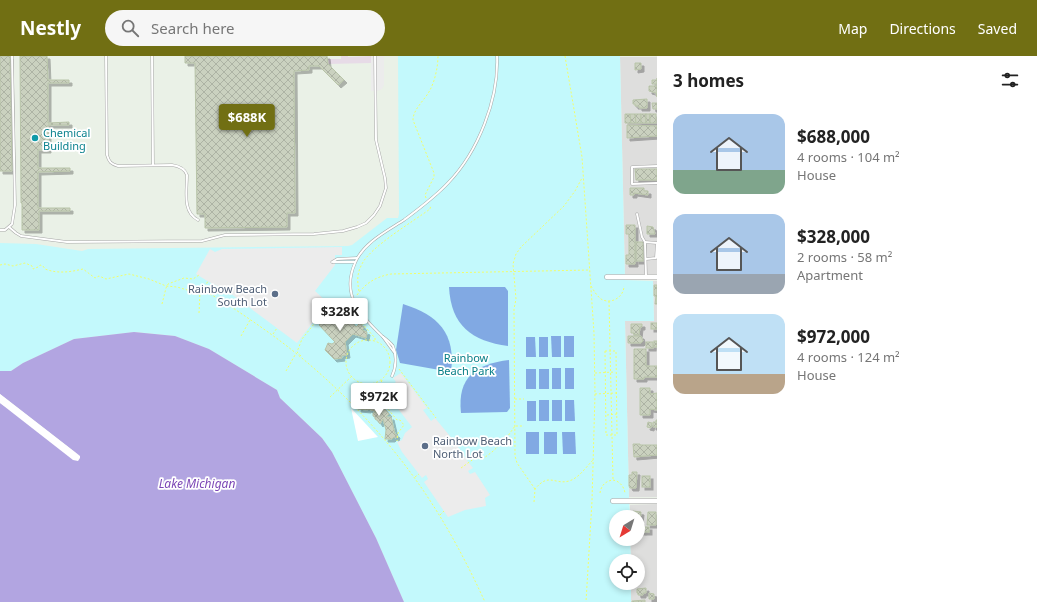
<!DOCTYPE html>
<html lang="en">
<head>
<meta charset="utf-8">
<style>
	:root { --surface:#fff; --page:#f6f6f6; --text:#222; --muted:#767676; --accent:#716f13 }
	body { margin:0; font-family:"Noto Sans",sans-serif; background:var(--page); color:var(--text); height:100vh; display:flex; flex-direction:column; font-size:15px; white-space:nowrap }
	* { box-sizing:border-box; margin:0 }
	p { font-size:13px; color:var(--muted) }
	.icon { flex:none; width:22px; height:22px; fill:none; stroke:currentColor; stroke-width:2; stroke-linecap:round; stroke-linejoin:round }
	.map { position:relative; flex:1; overflow:hidden }
	.sheet { display:flex; flex-direction:column; background:var(--surface); width:380px }
	.sheet>* { flex:none }
	.needle { width:26px; rotate:218deg }
	.fabs { position:absolute; left:609px; top:454px; display:grid; gap:8px }
	.fabs a { display:grid; place-items:center; width:36px; height:36px; border-radius:50%; background:var(--surface); box-shadow:0 2px 6px #0003; font-size:20px }
	.price { position:absolute; translate:-50% -34px; padding:0 9px; border-radius:4px; background:#fff; color:#222; font-size:13px; line-height:26px; filter:drop-shadow(0 1px 2px #0008) }
	.price::after { content:''; position:absolute; left:50%; top:24px; width:12px; height:9px; margin-left:-6px; background:inherit; clip-path:polygon(0 0,100% 0,50% 100%) }
	.price.selected { background:var(--accent); color:#fff }
	ul { padding:0; list-style:none }
	li { display:flex; align-items:center; gap:12px; height:100px; padding:0 16px }
	li span { display:grid; place-items:center; flex:none; width:112px; height:80px; border-radius:12px; color:#555 }
	li>.icon { margin-inline-start:auto }
	span .icon { width:48px; height:48px; fill:#fffc; stroke-width:1 }
	li b { font-size:17px }
	h2 { display:flex; justify-content:space-between; align-items:center; height:48px; padding:0 16px; font-size:17px }
	header { display:flex; align-items:center; gap:24px; box-sizing:border-box; height:56px; padding:0 20px; background:var(--accent); color:#fff }
	header strong { font-size:19px }
	nav { display:flex; gap:22px; margin-inline-start:auto; font-size:14px }
	.search { width:280px; height:36px; background:var(--page); display:flex; align-items:center; gap:10px; box-sizing:border-box; padding:0 14px; border-radius:22px; color:var(--muted); font-size:15px }
	main { display:flex; flex:1; min-height:0 }
	.map>svg:first-child { display:block }
	.residential { fill:#dededd }
	.park { fill:#c3f9fc }
	.pitch { fill:#81a9e3 }
	.parking { fill:#ececec }
	.plaza { fill:#e7dbe7 }
	.water { fill:#b2a5e1 }
	.pier { fill:#fff }
	.building { fill:url(#building-cross-hatch); stroke:#b8c4a8; filter:url(#shadow) }
	.lines { fill:none; stroke-linecap:round; stroke-linejoin:round }
	.lane-casing { stroke:#a7a7a7; stroke-width:3 }
	.street-casing { stroke:#a7a7a7; stroke-width:5.5 }
	.path { stroke:#f2ff6a; stroke-width:1; stroke-dasharray:2 2; stroke-linecap:butt }
	.lane { stroke:#fff; stroke-width:2 }
	.street { stroke:#fff; stroke-width:4.5 }
	.culture-dot { fill:#0f9aa8; stroke:#fff; stroke-width:1.5 }
	.service-dot { fill:#5c6f8a; stroke:#fff; stroke-width:1.5 }
	.labels { text-anchor:middle; dominant-baseline:central; stroke-width:3.5; stroke-linejoin:round; paint-order:stroke }
	.culture-label { font-size:11px; fill:#0d838f; stroke:#fff; text-anchor:start }
	.service-label { font-size:11px; fill:#4e5e75; stroke:#fff; text-anchor:end }
	.park-label { font-size:11px; fill:#067e86; stroke:#fff }
	.water-label { font-size:12px; font-style:italic; fill:#7c47b6; stroke:#fff }
</style>
</head>
<body>
<header>
<strong>Nestly</strong>
<div class="search"><svg class="icon" aria-label="search" viewBox="0 0 24 24"><circle cx="10" cy="10" r="6"/><path d="M15 15l6 6"/></svg>Search here</div>
<nav><a>Map</a><a>Directions</a><a>Saved</a></nav>
</header>
<main>
<div class="map">
<svg width="657" height="546" viewBox="0 0 657 546">
	<defs>
		<pattern id="building-cross-hatch" width="8" height="8" patternUnits="userSpaceOnUse"><rect width="8" height="8" fill="#cad1bf"/><path d="M0 0l8 8M0 8l8-8" fill="none" stroke="#adb3a4"/></pattern>
		<filter id="shadow"><feDropShadow dx="3" dy="3" stdDeviation="0" flood-color="#0004"/></filter>
	</defs>
	<rect width="100%" height="100%" fill="#eaf1e7"/>
	<g class="residential">
		<path d="M620,1h37v217h-32z"/>
		<path d="M653,225h4v216h-28l-4,-176 29,-1z"/>
		<path d="M657,448v98h-26v-19h7v-22h-7l-1,-22h8v-22h-8v-12z"/>
	</g>
	<path class="park" d="M398,0h222l5,224 28,1 1,40h-29l4,176 1,20h-14v22h14l1,22h-15v22h15v19h-227l-28,-64 -44,-86 -10,-14 -42,-40 -3,-8 -68,-41 -34,-13 -40,-4 -61,7 -51,24 -12,8h-11v-128l36,1 46,7 6,-2 260,-3 4,-1 35,-27h11l1,-4z"/>
	<g class="pitch">
		<path d="M449,231h56l3,4v55c-36,-5 -57,-20 -59,-59z"/>
		<path d="M403,248c35,11 53,29 48,68l-51,-9 -4,-13z"/>
		<path d="M551,280h10v21h-9z"/>
		<rect x="564" y="280" width="10" height="21"/>
		<path d="M526,281h9l1,20h-10z"/>
		<rect x="539" y="281" width="9" height="20"/>
		<path d="M509,304l1,48 -3,4 -46,1c-4,-36 15,-49 48,-53z"/>
		<rect x="552" y="312" width="9" height="21"/>
		<rect x="565" y="312" width="9" height="21"/>
		<rect x="526" y="313" width="10" height="20"/>
		<rect x="539" y="313" width="10" height="20"/>
		<rect x="539" y="344" width="10" height="21"/>
		<rect x="552" y="344" width="10" height="21"/>
		<path d="M565,344h9l1,21h-10z"/>
		<rect x="527" y="345" width="9" height="20"/>
		<rect x="526" y="376" width="13" height="22"/>
		<rect x="544" y="376" width="13" height="22"/>
		<path d="M562,376h13l1,22h-13z"/>
	</g>
	<g class="parking">
		<path d="M371,0h13v29l-2,4 -5,2h-6z"/>
		<path d="M342,191v8h-7v10l-20,26 13,12 -31,40 -71,-53 -17,-8 -13,-8 14,-25 5,3 7,-3z"/>
		<path d="M401,317l26,35 -4,2 8,11 4,-3 19,23 -4,3 2,3 4,-3 13,19 4,5 -5,3 2,3 5,-2 15,23 -5,3 1,8 -21,4 -17,7 -24,-35 4,-3 -2,-4 -4,3 -20,-26 -5,-10 5,-2 3,-7 7,-6 -26,-34 6,-5 -1,-2 5,-4 -3,-4z"/>
	</g>
	<path class="plaza" d="M341,0h7v1l23,-1v7l-43,1v-5h13z"/>
	<path class="water" d="M134,276l41,4 34,13 68,41 3,8 42,40 10,14 44,86 28,64h-404v-199l80,53 -80,-62v-23h11l12,-8 51,-24z"/>
	<g class="pier">
		<path d="M0,338l80,62v2l-2,3 -5,-1 -73,-57z"/>
		<path d="M351,352l27,29 -20,4z"/>
	</g>
	<g class="building">
		<path d="M0,0h10l2,115h-12z"/>
		<path d="M20,0h27l1,24h21v3h-21v40l21,-1v3h-21v25h-10v18h32v3l-32,1v36h32v3h-31v19h-17v-27h-1z"/>
		<path d="M185,0h142l1,8 16,16 -6,5 -19,-19h-10v4l-15,1 1,142h-8v14l-82,1v-14h-8l-2,-151h-10z"/>
		<path d="M635,7h6v6l-6,1z"/>
		<path d="M657,22v6h-5v-4h5z"/>
		<path d="M649,30h8v11l-1,-4 -7,-2z"/>
		<path d="M647,43v9h-8v-2h-4v-2h-2v-4z"/>
		<path d="M652,47h5v6h-4z"/>
		<path d="M625,58h5l1,9h-6z"/>
		<path d="M630,58h5l1,9h-5z"/>
		<path d="M635,58h6v9h-5z"/>
		<rect x="641" y="58" width="5" height="9"/>
		<rect x="646" y="58" width="4" height="9"/>
		<rect x="650" y="58" width="6" height="9"/>
		<path d="M627,69l30,1v10l-30,2z"/>
		<path d="M635,113h22v11h-21z"/>
		<path d="M630,132h14v3h4v4l-14,-2v2h-4z"/>
		<path d="M626,169h9v39h-9v-9h3v-21h-3z"/>
		<path d="M647,170l6,1 2,7h-8z"/>
		<rect x="636" y="186" width="7" height="19"/>
		<path d="M654,229h3v19h-2l1,-8h-2z"/>
		<path d="M339,251l17,20 4,-4 4,5 -2,2 5,2 -1,6 -13,-4 -8,8 2,13 -6,1 1,2 -8,1 -9,-9 3,-7 4,1 3,-2 -16,-17 6,-5 -4,-4 9,-8 3,5z"/>
		<rect x="651" y="267" width="6" height="6"/>
		<path d="M631,268h11v3h-2l-1,8 -6,-1 1,-1h-3z"/>
		<path d="M628,280h13l2,5 -2,2h-13z"/>
		<rect x="654" y="285" width="3" height="6"/>
		<rect x="646" y="286" width="7" height="6"/>
		<path d="M634,293h12v17h11v11h-13v2h-10z"/>
		<path d="M640,332h10v6l7,-1v17l-7,-1v6h-10z"/>
		<path d="M360,342l20,7 -1,2 3,1 1,-1 6,7 -3,3h5l4,17 2,1 -1,3 -2,-1 -2,2h-7l1,-9 -3,-11 -3,5 -2,-3 -3,-2v-2l-2,-1v-3l4,-1 -9,-3v1l-10,-1z"/>
		<path d="M656,364h1v7h-4v-5h3z"/>
		<path d="M648,366l4,1 -1,5 -4,-1z"/>
		<path d="M633,388h7v1h17v10l-23,2z"/>
		<path d="M632,416h5l-1,16h-6l-1,-2v-11h3z"/>
		<rect x="642" y="420" width="8" height="11"/>
		<path d="M633,455l8,1 -1,9h1v3l-3,1v-8h-5z"/>
		<path d="M648,456h8v13h-9z"/>
		<rect x="638" y="471" width="5" height="5"/>
		<rect x="643" y="471" width="6" height="5"/>
		<path d="M646,532v5h-3v2h-5v-2h-1v-4z"/>
		<path d="M649,537l5,1v5h-5z"/>
		<path d="M645,544v2h-13v-1z"/>
	</g>
	<g class="lines">
		<defs>
			<g id="lane">
				<path d="M106,0l1,99c2,7 4,9 11,11l54,-1c7,1 13,4 15,10 0,16 -5,37 11,45"/>
				<path d="M152,0l1,109"/>
				<path d="M657,110l-25,1v17l25,-1"/>
				<path d="M637,158l5,23 3,5"/>
				<path d="M9,171l7,6 5,3 46,6 135,-1 23,-6 89,-1 29,-3 14,-4 9,-4 8,-8 6,-9 6,-18 -1,-10 -9,-38 -1,-84"/>
				<path d="M0,174h5l7,-6 3,-19 -3,-149"/>
				<path d="M646,203l10,-1 1,-15 -12,-1 1,34"/>
				<path d="M332,206l5,-3 20,-1"/>
				<path d="M333,206h22"/>
				<path d="M383,281l11,15"/>
				<path d="M392,320c4,-8 5,-21 1,-30 -3,-4 -7,-7 -11,-10 -22,-21 -41,-41 -27,-73 8,-20 32,-32 49,-43 16,-12 31,-23 44,-37 30,-31 51,-84 49,-127"/>
			</g>
			<g id="street">
				<path d="M607,221h50"/>
				<path d="M613,445h44"/>
			</g>
		</defs>
		<use href="#lane" class="lane-casing"/>
		<use href="#street" class="street-casing"/>
		<g class="path">
			<path d="M565,0l17,101 12,176 1,61 -3,107 -6,101"/>
			<path d="M426,142l-1,-3 9,-18v-4l-21,-53c0,-11 12,-20 17,-30 5,-9 8,-24 8,-34"/>
			<path d="M0,209l5,-1 8,2 12,-3 7,3 1,3 5,-2 2,-2 3,1 2,3c13,5 25,3 38,0l12,9 4,-2 7,3 23,-5 20,5 17,7 11,1 24,7"/>
			<path d="M591,230c3,5 6,10 10,13 10,6 23,-2 23,-13"/>
			<path d="M203,234c7,4 14,8 21,12 27,18 54,36 79,57 47,39 90,86 124,137 22,33 41,69 58,106"/>
			<path d="M359,235c-2,-10 -2,-18 3,-27 8,-17 52,-43 68,-55l1,-4"/>
			<path d="M357,239c9,-12 18,-18 34,-21l199,-4"/>
			<path d="M609,245l4,179"/>
			<path d="M162,248l4,-16 2,-4 16,-6 9,1 6,-4"/>
			<path d="M349,252v1l26,29v2"/>
			<path d="M199,257l1,-21 3,-2 5,-9"/>
			<path d="M273,278l4,-6"/>
			<path d="M241,280l9,-16"/>
			<circle cx="368" cy="306" r="22"/>
			<path d="M605,295h11l1,84h-11z"/>
			<path d="M301,300l-4,-4 5,-13 28,-35 19,4 2,-3"/>
			<path d="M399,313l37,49"/>
			<path d="M286,315l9,-16"/>
			<path d="M595,317l20,-1"/>
			<path d="M382,324c-7,18 4,26 15,40h3l4,5 -6,8 -1,8"/>
			<path d="M595,338l21,-1"/>
			<path d="M330,341l22,-21"/>
			<path d="M515,343h9"/>
			<path d="M607,359l10,-1"/>
			<path d="M461,412l14,-10h9l8,-6 13,-12 10,-14h9"/>
			<path d="M415,421l4,-3"/>
			<path d="M535,433l-18,-26 -2,-7 -1,-147 2,-10 -3,-35 3,-10 5,-7 43,-41 11,-15 7,-13"/>
			<path d="M600,437c1,-7 5,-12 13,-13 6,1 11,6 12,13"/>
			<path d="M534,446l1,-13c14,-17 19,-4 34,-8 10,-3 17,-14 24,-21"/>
			<path d="M440,459l4,-4"/>
		</g>
		<use href="#lane" class="lane"/>
		<use href="#street" class="street"/>
	</g>
	<circle class="culture-dot" cx="35" cy="82" r="4"/>
	<g class="service-dot">
		<circle cx="275" cy="238" r="4"/>
		<circle cx="425" cy="390" r="4"/>
	</g>
	<g class="labels">
		<g class="culture-label">
			<text x="43" y="76">Chemical<tspan x="43" dy="13">Building</tspan></text>
		</g>
		<g class="service-label">
			<text x="267" y="232">Rainbow Beach<tspan x="267" dy="13">South Lot</tspan></text>
			<text x="433" y="384" text-anchor="start">Rainbow Beach<tspan x="433" dy="13">North Lot</tspan></text>
		</g>
		<g class="park-label">
			<text x="466" y="301">Rainbow<tspan x="466" dy="13">Beach Park</tspan></text>
		</g>
		<g class="water-label">
			<text x="197" y="427">Lake Michigan</text>
		</g>
	</g>
</svg>
<div class="fabs">
<a><svg class="needle" viewBox="-14 -14 28 28"><path d="M0-13l5 13h-10z" fill="#e53935"/><path d="M0 13l5-13h-10z" fill="#767676"/></svg></a>
<a><svg class="icon" aria-label="locate" viewBox="0 0 24 24"><circle cx="12" cy="12" r="6"/><path d="M12 2v4M12 18v4M2 12h4M18 12h4"/></svg></a>
</div>
<b class="price selected" style="left:247px;top:82px">$688K</b>
<b class="price" style="left:340px;top:276px">$328K</b>
<b class="price" style="left:379px;top:361px">$972K</b>
</div>
<section class="sheet">
<h2>3 homes<svg class="icon" aria-label="filters" viewBox="0 0 24 24"><path d="M4 7h16M4 17h16"/><circle cx="9" cy="7" r="2"/><circle cx="15" cy="17" r="2"/></svg></h2>
<ul>
<li><span style="background:linear-gradient(#a9c7e8 70%,#7fa58c 0)"><svg class="icon" aria-label="home" viewBox="0 0 24 24"><path d="M3 11l9-7 9 7M6 9v11h12V9"/></svg></span><div><b>$688,000</b><p>4 rooms · 104 m²</p><p>House</p></div></li>
<li><span style="background:linear-gradient(#a9c7e8 75%,#9aa5b1 0)"><svg class="icon" aria-label="home" viewBox="0 0 24 24"><path d="M3 11l9-7 9 7M6 9v11h12V9"/></svg></span><div><b>$328,000</b><p>2 rooms · 58 m²</p><p>Apartment</p></div></li>
<li><span style="background:linear-gradient(#bfe0f5 75%,#b9a48a 0)"><svg class="icon" aria-label="home" viewBox="0 0 24 24"><path d="M3 11l9-7 9 7M6 9v11h12V9"/></svg></span><div><b>$972,000</b><p>4 rooms · 124 m²</p><p>House</p></div></li>
</ul>
</section>
</main>
</body>
</html>
